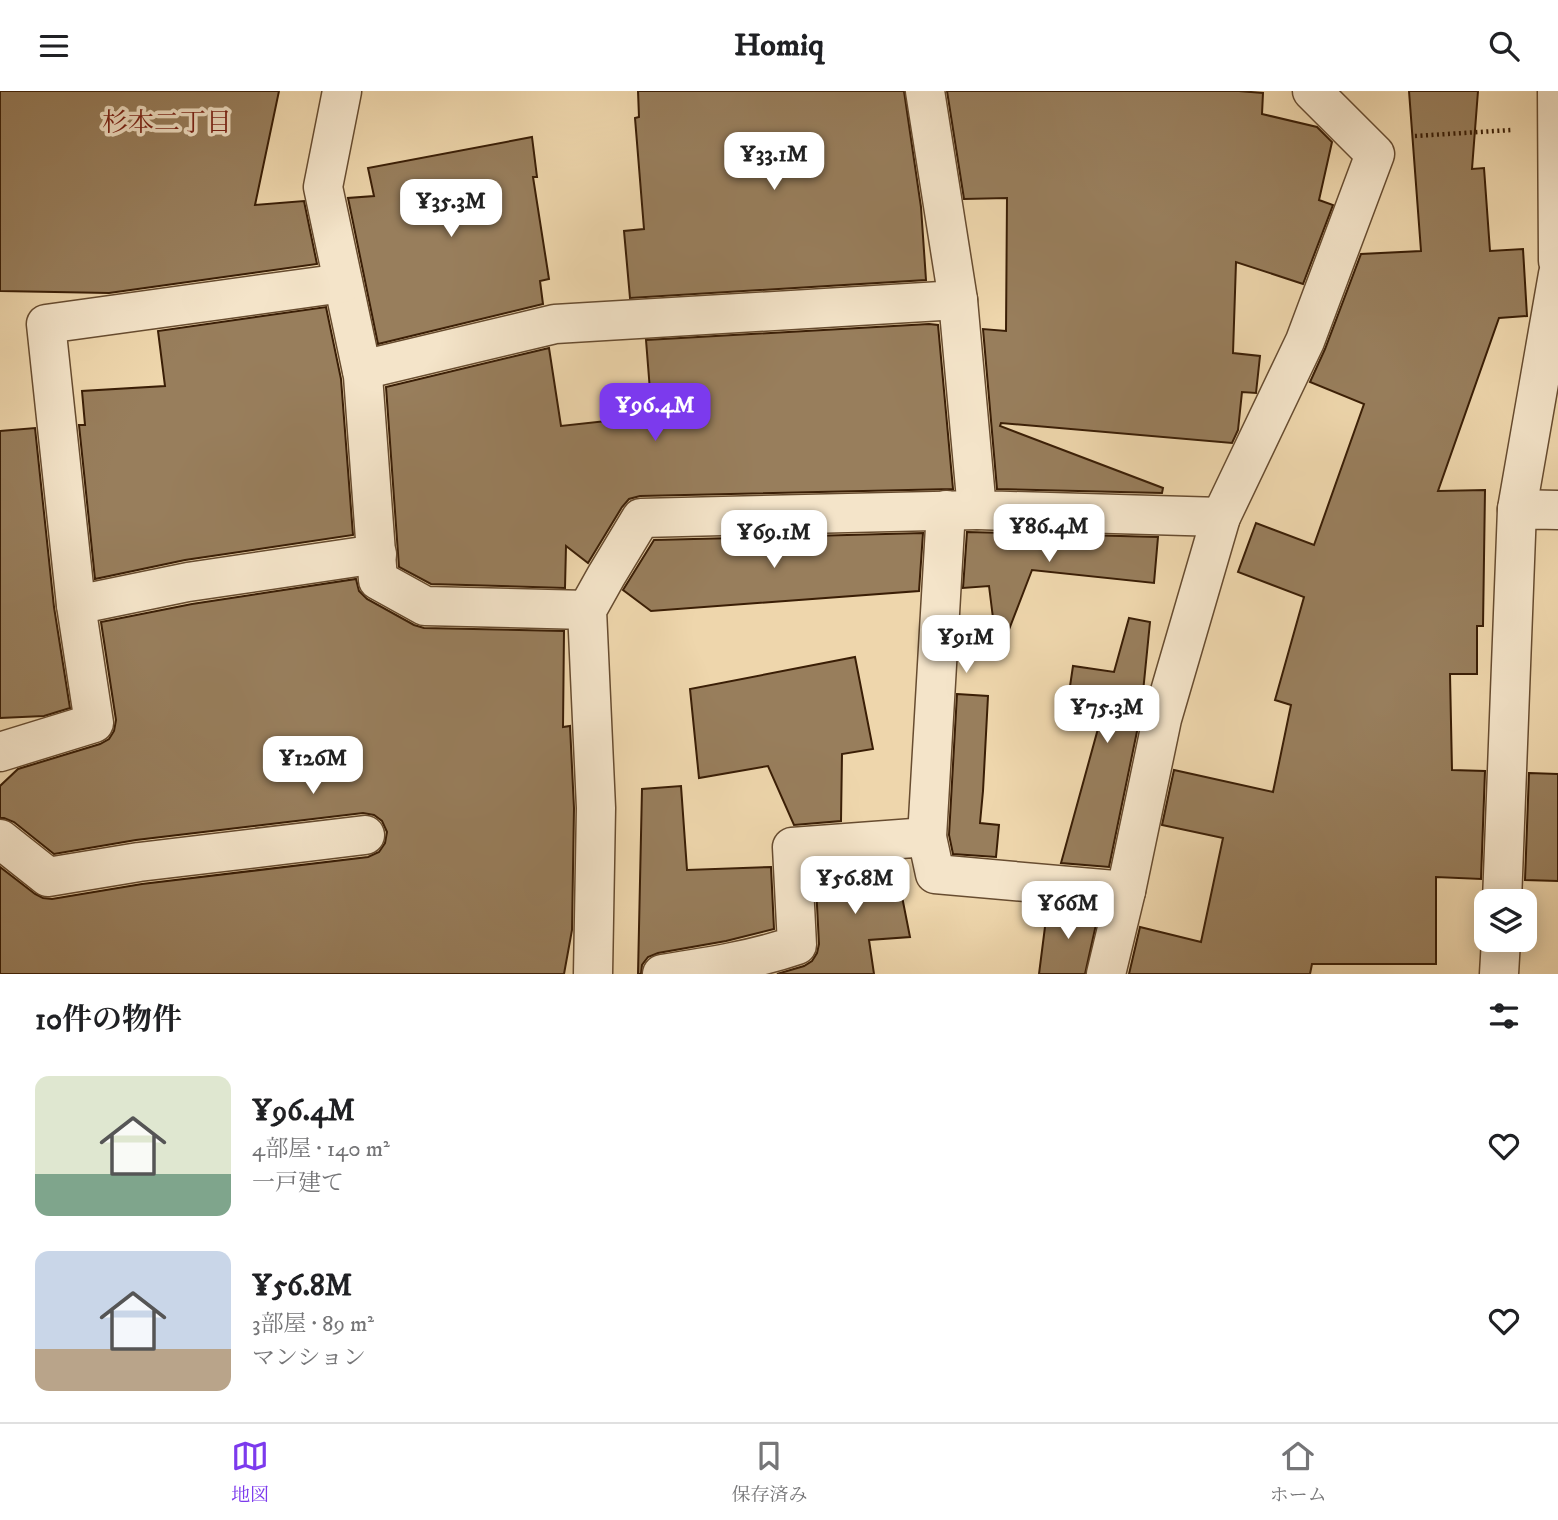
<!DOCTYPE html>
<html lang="ja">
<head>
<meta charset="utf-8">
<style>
	:root { --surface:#fff; --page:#f6f6f6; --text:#202124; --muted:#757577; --line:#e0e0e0; --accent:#7c3aed }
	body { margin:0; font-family:"IM FELL DW Pica","Noto Serif JP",serif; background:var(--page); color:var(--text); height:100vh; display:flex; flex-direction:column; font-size:26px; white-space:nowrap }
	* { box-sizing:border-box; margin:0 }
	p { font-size:23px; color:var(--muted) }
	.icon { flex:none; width:38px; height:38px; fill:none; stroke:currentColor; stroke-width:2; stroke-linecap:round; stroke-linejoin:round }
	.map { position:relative; height:883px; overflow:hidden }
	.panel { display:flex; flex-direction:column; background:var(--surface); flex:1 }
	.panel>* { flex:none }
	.controls { position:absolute; left:1474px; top:798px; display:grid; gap:14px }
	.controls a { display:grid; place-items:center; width:63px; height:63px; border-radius:14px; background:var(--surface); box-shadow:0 4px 18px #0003; font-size:35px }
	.price { position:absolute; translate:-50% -60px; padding:0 16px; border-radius:14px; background:#fff; color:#222; font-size:23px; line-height:46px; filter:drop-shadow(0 2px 4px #0008) }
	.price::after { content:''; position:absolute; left:50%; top:42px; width:21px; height:16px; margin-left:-10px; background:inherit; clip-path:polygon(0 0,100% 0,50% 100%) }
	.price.active { background:var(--accent); color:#fff }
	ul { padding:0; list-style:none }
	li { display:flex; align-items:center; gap:21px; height:175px; padding:0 35px }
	li span { display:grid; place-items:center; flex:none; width:196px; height:140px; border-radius:14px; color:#555 }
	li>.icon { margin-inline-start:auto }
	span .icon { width:84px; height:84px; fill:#fffc; stroke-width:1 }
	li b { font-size:30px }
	h2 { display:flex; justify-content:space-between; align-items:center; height:84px; padding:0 35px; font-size:30px }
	header { display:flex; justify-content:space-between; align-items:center; height:91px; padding:0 35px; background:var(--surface); font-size:32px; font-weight:700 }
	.menu { display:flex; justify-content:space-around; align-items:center; height:98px; border-top:2px solid var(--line); background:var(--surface); font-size:19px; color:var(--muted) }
	.menu a { display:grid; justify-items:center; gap:4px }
	.menu .active { color:var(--accent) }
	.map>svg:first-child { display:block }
	.building { fill:#987e5c; stroke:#3a1e06; stroke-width:2 }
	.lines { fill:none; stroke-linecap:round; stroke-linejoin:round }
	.minor-casing { stroke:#674c30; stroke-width:41 }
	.path { stroke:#3a1e06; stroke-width:4.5; stroke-dasharray:2 3.5; stroke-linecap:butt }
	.minor { stroke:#f4e4c9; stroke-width:38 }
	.labels { text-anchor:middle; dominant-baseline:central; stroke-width:7; stroke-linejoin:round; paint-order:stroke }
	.neighbourhood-label { font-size:26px; fill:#7a1f14; stroke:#f4e4c9 }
</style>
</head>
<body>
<header><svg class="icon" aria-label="menu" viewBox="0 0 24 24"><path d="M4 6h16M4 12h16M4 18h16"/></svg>Homiq<svg class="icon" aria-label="search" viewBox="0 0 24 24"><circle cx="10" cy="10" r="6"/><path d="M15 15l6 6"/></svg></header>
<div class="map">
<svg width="1558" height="883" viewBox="0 0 1558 883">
	<rect width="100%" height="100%" fill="#eed6ac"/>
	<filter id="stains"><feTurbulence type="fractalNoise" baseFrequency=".00286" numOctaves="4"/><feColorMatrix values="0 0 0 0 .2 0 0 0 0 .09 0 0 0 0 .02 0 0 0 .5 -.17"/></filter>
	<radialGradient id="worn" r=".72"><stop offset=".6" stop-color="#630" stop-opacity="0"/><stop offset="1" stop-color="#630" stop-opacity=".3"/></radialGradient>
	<g class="building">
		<path d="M0,0h279l-24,114 49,-4 13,63 -208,29 -109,-2z"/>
		<path d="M638,0h266l17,116 5,73 -296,18 -6,-67 20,-2 -9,-111 4,-1z"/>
		<path d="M947,0h292l24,2 -1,21 55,13 15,15 -13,58 14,5 -30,79 -67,-22 -3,91 27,3 -4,37 -14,-1 -4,38 -6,13 -231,-20 -1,3 163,62 -1,5 -165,-4 -14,-160 23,2 1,-133 -43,1z"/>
		<path d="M1409,0h69l-6,78 12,-1 6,83 33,-2 4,67 -28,2 -61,173 47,-1 -2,136h-6v48h-27l2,96 33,1 -4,108 -45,-2v87h-124l-2,10h-181l11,-47 61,15 22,-104 -61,-13 12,-55 99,22 18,-87 -16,-5 29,-103 -66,-25 18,-49 58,22 50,-141 -54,-22 15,-33 36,-95 60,-3z"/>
		<path d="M532,46l5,40h-4l16,102 -9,2 3,23 -165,40 -30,-146 26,-2 -6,-28z"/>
		<path d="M326,216l15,72 12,156 -168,25 -90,19 -16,-154h6l-3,-34 83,-5 -7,-55z"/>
		<path d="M929,233l9,1 15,164 -313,7 -11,3 -7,8 -34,56 -22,-17 -1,42 -134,-4 -32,-17 -13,-180 163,-39 12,78 91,-10 -6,-76z"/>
		<path d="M35,337l19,179 16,101 -26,8 -44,2v-287z"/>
		<path d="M967,441l191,5 -4,46 -122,-13 -34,88 -9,-72 -26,2z"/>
		<path d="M923,442l-4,58 -268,20 -28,-21 31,-50z"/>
		<path d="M356,488l3,12 8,8 47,26 10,3 140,3 -1,96 7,-1 4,82 -2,122 -8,44h-564v-107l35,27 8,4 9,1 90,-15 226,-27 11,-5 6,-9 2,-11 -5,-11 -8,-6 -11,-2 -227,27 -82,14 -40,-32 -10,-4h-4v-32l18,-17 82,-25 9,-5 5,-8 2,-11 -15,-98 91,-18z"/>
		<path d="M1129,527l21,4 -9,90 -32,155 -48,-4 38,-138 -34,-5 8,-54 41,6z"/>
		<path d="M855,566l18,92 -31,5 -1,67 -47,4 -26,-59 -69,12 -9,-89z"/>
		<path d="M957,603l31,2 -5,95 -3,32 19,2 -3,32 -43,-3 -4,-19z"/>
		<path d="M1529,682l29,1v107l-33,-1z"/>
		<path d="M681,695l6,84 84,-3 3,62 -48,12 -68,12 -10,4 -6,8 -1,9h-3l4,-185z"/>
		<path d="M895,770l15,76 -41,3 5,34h-97l27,-8 8,-5 5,-8 2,-9 -4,-77z"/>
		<path d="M1050,815l49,5 -14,63h-46l7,-55z"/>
	</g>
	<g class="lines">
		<defs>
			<g id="minor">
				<path d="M342,0l-19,96 40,189 15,204 47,26 162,4"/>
				<path d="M925,0l33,209 19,210 244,7"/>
				<path d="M1557,0l1,170"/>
				<path d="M362,279l193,-46 403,-24"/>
				<path d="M1517,418l41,-235"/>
				<path d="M76,514l112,-23 189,-28"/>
				<path d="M0,661l94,-29 -18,-118 -30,-281 297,-41"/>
				<path d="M927,746l19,-327"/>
				<path d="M0,748l48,38 91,-15 226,-27"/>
				<path d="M1502,810l15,-392 41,1"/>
				<path d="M593,883l3,-166 -9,-198 19,-34 35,-58 336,-8"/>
				<path d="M662,883c46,-7 91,-14 135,-29l-5,-98 135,-10 8,37 191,17"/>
				<path d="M1106,883l20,-83 36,-172 59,-202 84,-176 70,-187 -63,-63"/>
				<path d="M1499,883l2,-34"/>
			</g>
		</defs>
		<use href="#minor" class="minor-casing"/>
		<path class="path" d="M1415,45l96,-6"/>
		<use href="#minor" class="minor"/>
	</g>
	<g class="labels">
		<g class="neighbourhood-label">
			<text x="167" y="32">杉本二丁目</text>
		</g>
	</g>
	<rect width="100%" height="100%" filter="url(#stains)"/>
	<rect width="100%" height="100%" fill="url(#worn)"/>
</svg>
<div class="controls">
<a><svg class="icon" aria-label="layers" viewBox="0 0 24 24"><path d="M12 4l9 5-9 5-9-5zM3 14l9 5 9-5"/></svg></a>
</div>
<b class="price" style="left:774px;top:101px">¥33.1M</b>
<b class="price" style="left:451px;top:148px">¥35.3M</b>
<b class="price active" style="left:655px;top:352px">¥96.4M</b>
<b class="price" style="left:1049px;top:473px">¥86.4M</b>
<b class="price" style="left:774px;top:479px">¥69.1M</b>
<b class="price" style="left:966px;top:584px">¥91M</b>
<b class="price" style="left:1107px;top:654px">¥75.3M</b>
<b class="price" style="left:313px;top:705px">¥126M</b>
<b class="price" style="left:855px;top:825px">¥56.8M</b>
<b class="price" style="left:1068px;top:850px">¥66M</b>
</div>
<section class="panel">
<h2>10件の物件<svg class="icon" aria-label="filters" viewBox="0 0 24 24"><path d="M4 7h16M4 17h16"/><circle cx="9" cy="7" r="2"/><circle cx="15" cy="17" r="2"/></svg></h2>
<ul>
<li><span style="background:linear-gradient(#dfe7d0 70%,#7fa58c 0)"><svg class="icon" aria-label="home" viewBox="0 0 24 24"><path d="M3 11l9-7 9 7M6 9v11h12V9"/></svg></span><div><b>¥96.4M</b><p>4部屋 · 140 m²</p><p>一戸建て</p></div><svg class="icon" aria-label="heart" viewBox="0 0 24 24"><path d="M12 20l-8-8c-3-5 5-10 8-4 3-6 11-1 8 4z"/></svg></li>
<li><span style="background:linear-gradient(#c9d6e8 70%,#b9a48a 0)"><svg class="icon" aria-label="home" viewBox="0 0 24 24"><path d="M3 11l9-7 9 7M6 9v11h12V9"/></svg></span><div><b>¥56.8M</b><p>3部屋 · 89 m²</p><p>マンション</p></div><svg class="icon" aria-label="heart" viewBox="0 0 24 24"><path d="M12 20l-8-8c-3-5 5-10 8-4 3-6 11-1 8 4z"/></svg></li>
</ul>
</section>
<nav class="menu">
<a class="active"><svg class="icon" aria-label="map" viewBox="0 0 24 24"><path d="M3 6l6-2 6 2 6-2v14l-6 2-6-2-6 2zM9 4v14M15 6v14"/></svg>地図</a>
<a><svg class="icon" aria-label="saved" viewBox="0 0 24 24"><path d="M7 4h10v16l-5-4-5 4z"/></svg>保存済み</a>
<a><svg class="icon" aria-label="home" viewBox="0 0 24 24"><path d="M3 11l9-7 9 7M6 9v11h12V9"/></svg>ホーム</a>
</nav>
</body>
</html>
